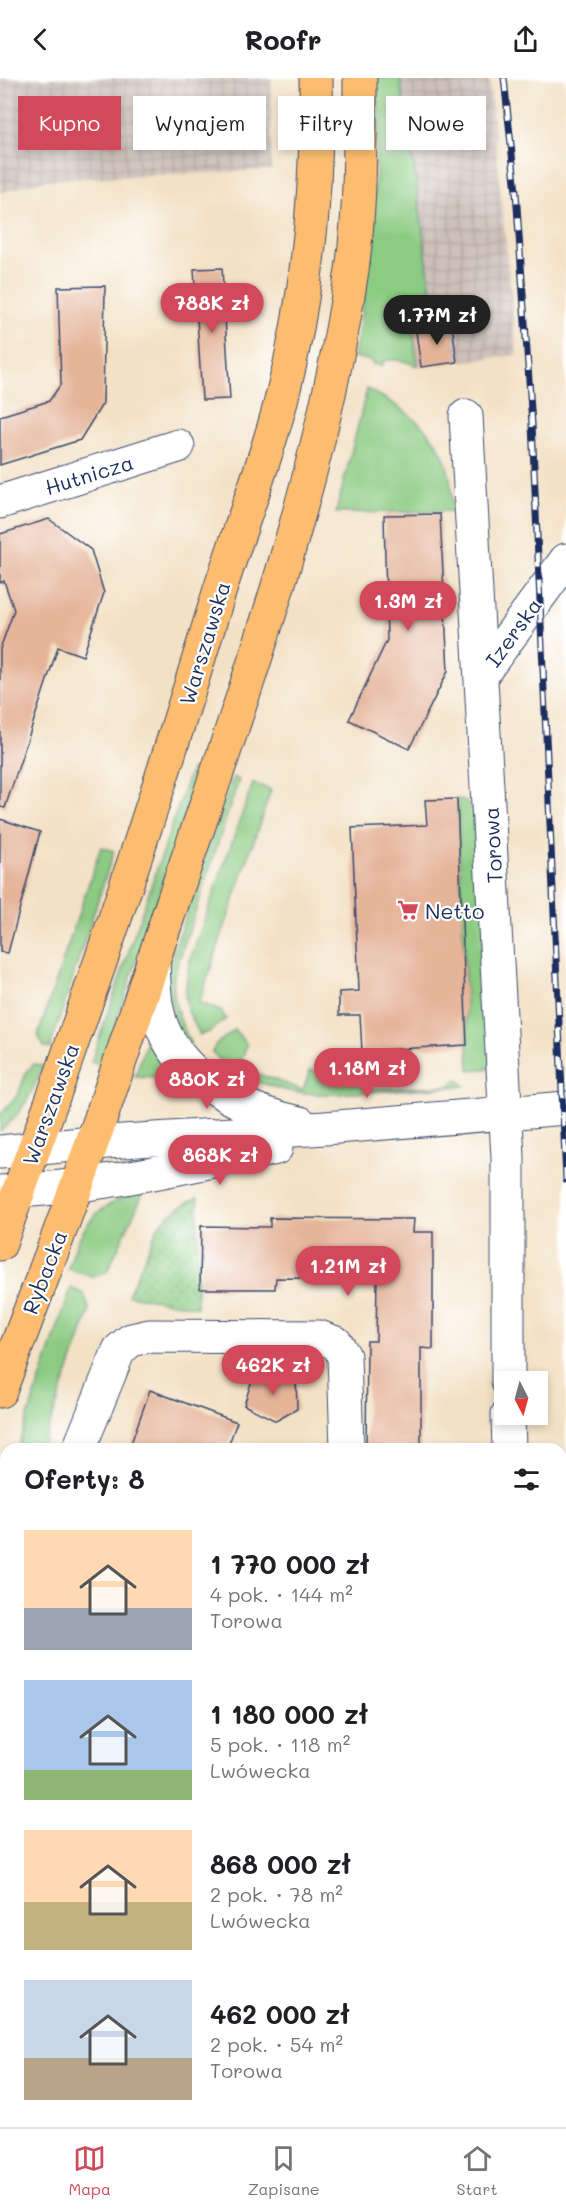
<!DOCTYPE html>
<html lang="pl">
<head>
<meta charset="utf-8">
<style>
	:root { --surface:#fff; --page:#f6f6f6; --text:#202124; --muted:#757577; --line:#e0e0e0; --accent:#d1495b }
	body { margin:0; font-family:Mali,sans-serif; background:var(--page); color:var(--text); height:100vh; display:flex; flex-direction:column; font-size:22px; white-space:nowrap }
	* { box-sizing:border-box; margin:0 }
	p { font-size:20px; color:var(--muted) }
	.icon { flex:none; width:33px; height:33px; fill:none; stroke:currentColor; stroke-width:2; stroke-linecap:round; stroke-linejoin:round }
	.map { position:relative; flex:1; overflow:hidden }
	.drawer { position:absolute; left:0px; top:1365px; width:567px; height:684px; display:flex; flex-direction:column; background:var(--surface); border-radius:18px 18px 0 0; box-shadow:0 3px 9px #0003 }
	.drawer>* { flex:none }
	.banner { position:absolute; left:18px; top:18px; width:531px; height:54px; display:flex; gap:12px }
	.needle { width:39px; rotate:174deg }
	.tools { position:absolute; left:494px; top:1293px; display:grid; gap:12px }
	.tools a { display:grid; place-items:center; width:54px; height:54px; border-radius:0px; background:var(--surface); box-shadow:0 3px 9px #0003; font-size:30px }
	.price { position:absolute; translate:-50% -51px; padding:0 14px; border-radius:21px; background:var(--accent); color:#fff; font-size:20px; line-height:39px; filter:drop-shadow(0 2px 3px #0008) }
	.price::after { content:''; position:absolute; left:50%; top:36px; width:18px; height:14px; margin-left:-9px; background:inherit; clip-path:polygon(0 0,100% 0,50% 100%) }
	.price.selected { background:#222; color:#fff }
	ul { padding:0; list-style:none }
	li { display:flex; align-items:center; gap:18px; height:150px; padding:0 24px }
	li span { display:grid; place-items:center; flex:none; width:168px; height:120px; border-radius:0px; color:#555 }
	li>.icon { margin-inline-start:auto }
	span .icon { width:72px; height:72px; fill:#fffc; stroke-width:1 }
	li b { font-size:26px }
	h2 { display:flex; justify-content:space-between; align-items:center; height:72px; padding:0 24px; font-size:26px }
	.tag { padding:0 21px; border-radius:0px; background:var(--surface); box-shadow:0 3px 9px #0003; font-size:21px; line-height:54px }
	.tag.selected { background:var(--accent); color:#fff }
	header { display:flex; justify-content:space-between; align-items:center; height:78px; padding:0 24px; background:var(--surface); font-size:27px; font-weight:700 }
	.dock { display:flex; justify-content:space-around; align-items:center; height:84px; border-top:2px solid var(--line); background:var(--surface); font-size:16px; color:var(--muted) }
	.dock a { display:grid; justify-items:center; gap:3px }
	.dock .selected { color:var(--accent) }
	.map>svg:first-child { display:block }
	.industrial { fill:url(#industrial-grid) }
	.grass { fill:#8bcb82; stroke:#537d70; stroke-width:1.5 }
	.park { fill:url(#park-dots); stroke:#537d70; stroke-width:1.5 }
	.building { fill:#e5b499 }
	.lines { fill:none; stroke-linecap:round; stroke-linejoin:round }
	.minor-casing { stroke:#3b4a6d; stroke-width:35 }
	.tertiary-casing { stroke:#3b4a6d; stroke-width:35 }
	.primary-casing { stroke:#3b4a6d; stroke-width:35 }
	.minor { stroke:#fff; stroke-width:33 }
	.tertiary { stroke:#fff; stroke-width:33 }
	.primary { stroke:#fcbd6f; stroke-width:33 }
	.rail-casing { stroke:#1b2f5e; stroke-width:7 }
	.rail { stroke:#fff; stroke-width:4.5; stroke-dasharray:14; stroke-linecap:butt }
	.labels { text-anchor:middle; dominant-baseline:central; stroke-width:4.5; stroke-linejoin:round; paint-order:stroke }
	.street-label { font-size:21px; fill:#1b2f5e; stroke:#fff }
	.poi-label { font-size:21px; fill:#1b2f5e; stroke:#fff; text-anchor:start }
</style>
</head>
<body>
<header><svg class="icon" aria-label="back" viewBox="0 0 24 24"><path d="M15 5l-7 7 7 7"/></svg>Roofr<svg class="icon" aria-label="share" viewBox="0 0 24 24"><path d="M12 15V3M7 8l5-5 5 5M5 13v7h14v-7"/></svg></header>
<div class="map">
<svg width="566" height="2049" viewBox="0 0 566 2049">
	<defs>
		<pattern id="industrial-grid" width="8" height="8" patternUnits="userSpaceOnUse" patternTransform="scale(1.5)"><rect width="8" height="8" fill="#cec1ba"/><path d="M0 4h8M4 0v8" fill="none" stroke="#b0a6a2"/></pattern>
		<pattern id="park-dots" width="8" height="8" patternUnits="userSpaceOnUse" patternTransform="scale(1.5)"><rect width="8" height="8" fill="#8bcb82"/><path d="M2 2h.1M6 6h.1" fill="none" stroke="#71a56e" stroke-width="1.8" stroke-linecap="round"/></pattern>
	</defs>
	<rect width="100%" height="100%" fill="#fff"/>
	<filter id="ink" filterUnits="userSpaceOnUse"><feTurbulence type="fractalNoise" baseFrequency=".0167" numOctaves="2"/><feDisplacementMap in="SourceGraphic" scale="12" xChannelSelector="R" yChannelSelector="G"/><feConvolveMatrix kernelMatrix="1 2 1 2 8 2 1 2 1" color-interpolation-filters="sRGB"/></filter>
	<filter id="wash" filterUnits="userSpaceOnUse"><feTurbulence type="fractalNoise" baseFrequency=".008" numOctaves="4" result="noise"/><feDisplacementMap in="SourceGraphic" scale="24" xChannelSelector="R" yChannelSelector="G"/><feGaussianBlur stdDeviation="1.35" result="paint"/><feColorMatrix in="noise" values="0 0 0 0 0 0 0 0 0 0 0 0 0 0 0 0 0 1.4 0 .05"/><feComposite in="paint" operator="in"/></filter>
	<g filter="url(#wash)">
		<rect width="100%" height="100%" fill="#f3e1c5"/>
		<g class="industrial">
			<path d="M0,0h271v92l-226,10 -45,13z"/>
			<path d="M400,0h89l28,277 -99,11 -7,-48 23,-3 -18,-137z"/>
		</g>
		<g class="grass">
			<path d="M377,0h23l16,100 18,137 -23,3 7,48c-10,-4 -24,-9 -35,-5l-1,5 -10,-2v-3l-18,-4c17,-92 26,-185 23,-279z"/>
			<path d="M367,311c29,14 67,39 78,71 6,16 7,35 8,51l-117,2z"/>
			<path d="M191,691l8,2 -97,295 -11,-4z"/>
			<path d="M233,699l6,3 -65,195c-3,27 6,46 17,70l-16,-13 -9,-58z"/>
			<path d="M253,705l18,7 -72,213 22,8 5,8 -17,13 -9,3 -13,-26 -2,-13 4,-33z"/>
			<path d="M457,721c12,2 15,8 22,18l15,251 -25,2z"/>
			<path d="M101,769l13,4 -64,197 -6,-1 -6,-12z"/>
			<path d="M235,952l12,15 -8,22 64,23 7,-20 18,5h37l1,14 83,-3 9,-7 6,7 -125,8h-24l-27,-3 -44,-13 -18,-12 -14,-14 4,-8z"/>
			<path d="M150,953l25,40 -21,7 -19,-1z"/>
			<path d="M34,986l9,2c-11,27 -20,47 -43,65v-17c7,-6 13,-12 17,-19 8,-13 5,-21 17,-31z"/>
			<path d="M145,1112l-38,82 -13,5 -26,-8c13,-47 29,-65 77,-79z"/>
			<path d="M71,1210l13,6 6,17 -49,138h-24z"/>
			<path d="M6,1405v77l-6,19v-77z"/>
		</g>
		<path class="park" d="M198,1120l-1,109 -69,-12 30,-68c11,-15 24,-22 40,-29z"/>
		<g id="blocks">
			<g class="building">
				<path d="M222,190l8,131 -28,1 -8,-131z"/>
				<path d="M105,208l-2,117 -23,37 -80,25v-49l49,-15 12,-17 -3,-97z"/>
				<path d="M452,247l5,37 -36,5 -5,-35z"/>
				<path d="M440,436l8,157 -39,78 -60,-29 38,-80 -3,-125z"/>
				<path d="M49,441l42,31 13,43 -21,63 -25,-9 -53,161 -5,-1v-158l14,-39 -10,-29 -4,2v-49z"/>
				<path d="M457,721l10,246 -105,6 -2,-36h-21v-23l20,-1 -7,-163 75,-3 -2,-25z"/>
				<path d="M0,741l40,13 -32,121 -8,-1z"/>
				<path d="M270,1140l144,1 -1,13h20v117l-12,-1v101h-55l1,-108h9l1,-62 -101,-1 -1,11h-75l1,-63 69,1z"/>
				<path d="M296,1298l1,33 -21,12 -32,-16 9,-28z"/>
				<path d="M150,1312l87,32 -10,27h-98z"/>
			</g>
		</g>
	</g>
	<g filter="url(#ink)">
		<use href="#blocks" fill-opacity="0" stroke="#3b4a6d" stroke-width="1.5"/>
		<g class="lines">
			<defs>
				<g id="minor">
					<path d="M466,338l42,741v225"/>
					<path d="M0,424l178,-56"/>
					<path d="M482,596l84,-114"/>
					<path d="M508,1336l1,35"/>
					<path d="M79,1371l40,-99 12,-10 18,-4 170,1 17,6 8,13 3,93"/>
					<path d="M561,1712l5,1"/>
					<path d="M0,1794l6,-2"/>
					<path d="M465,2049l1,-6"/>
				</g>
				<g id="tertiary">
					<path d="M153,882c1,23 1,47 10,69 22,52 84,83 137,94"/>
					<path d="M0,1074l92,-9 233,-15 241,-20"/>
					<path d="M0,1114c93,-4 185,-25 276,-44"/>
				</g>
				<g id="primary">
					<path d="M0,1166c22,-65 48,-130 70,-195 53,-150 102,-301 148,-453 20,-64 45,-126 62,-191 28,-106 38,-218 36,-327"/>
					<path d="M0,1313c30,-82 62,-163 91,-245 33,-93 62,-187 94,-280 67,-195 137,-392 167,-596 9,-64 8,-128 8,-192"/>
				</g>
			</defs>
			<use href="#minor" class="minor-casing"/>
			<use href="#tertiary" class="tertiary-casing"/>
			<use href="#primary" class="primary-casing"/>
			<use href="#minor" class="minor"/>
			<use href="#tertiary" class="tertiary"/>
			<use href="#primary" class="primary"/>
			<defs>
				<g id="rail">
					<path d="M504,0l12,114 16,232 34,756"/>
					<path d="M561,1734l5,-88"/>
					<path d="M532,2049v-6"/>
				</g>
			</defs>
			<use href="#rail" class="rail-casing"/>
			<use href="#rail" class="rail"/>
		</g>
	</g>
	<defs>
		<symbol id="supermarket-bare" viewBox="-9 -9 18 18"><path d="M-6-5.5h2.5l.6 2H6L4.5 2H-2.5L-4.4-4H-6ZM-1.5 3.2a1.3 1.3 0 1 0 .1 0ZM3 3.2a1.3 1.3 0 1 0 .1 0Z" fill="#d1495b" stroke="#fff" stroke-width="2.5" paint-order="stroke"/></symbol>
	</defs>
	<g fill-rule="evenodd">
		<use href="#supermarket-bare" x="393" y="817" width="30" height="30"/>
	</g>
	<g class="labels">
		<g class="street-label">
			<text transform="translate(89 396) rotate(-17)">Hutnicza</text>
			<text transform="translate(513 554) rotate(-54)">Izerska</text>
			<text transform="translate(204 565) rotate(-73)">Warszawska</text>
			<text transform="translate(492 767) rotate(-93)">Torowa</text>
			<text transform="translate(50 1026) rotate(-70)">Warszawska</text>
			<text transform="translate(44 1194) rotate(-69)">Rybacka</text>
		</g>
		<g class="poi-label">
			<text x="425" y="832">Netto</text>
		</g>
	</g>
</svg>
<div class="tools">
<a><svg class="needle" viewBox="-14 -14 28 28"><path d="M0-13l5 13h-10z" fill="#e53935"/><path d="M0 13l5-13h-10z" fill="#757577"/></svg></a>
</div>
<b class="price" style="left:212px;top:256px">788K zł</b>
<b class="price selected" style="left:437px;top:268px">1.77M zł</b>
<b class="price" style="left:408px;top:554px">1.3M zł</b>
<b class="price" style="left:367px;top:1021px">1.18M zł</b>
<b class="price" style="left:207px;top:1032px">880K zł</b>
<b class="price" style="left:220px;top:1108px">868K zł</b>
<b class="price" style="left:348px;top:1219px">1.21M zł</b>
<b class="price" style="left:273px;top:1318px">462K zł</b>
<div class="banner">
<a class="tag selected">Kupno</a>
<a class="tag">Wynajem</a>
<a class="tag">Filtry</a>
<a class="tag">Nowe</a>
</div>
<section class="drawer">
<h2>Oferty: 8<svg class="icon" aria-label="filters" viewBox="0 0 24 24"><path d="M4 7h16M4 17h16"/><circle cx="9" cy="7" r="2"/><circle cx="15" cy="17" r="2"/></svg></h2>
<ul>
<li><span style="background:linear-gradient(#ffd9b3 65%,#9aa5b1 0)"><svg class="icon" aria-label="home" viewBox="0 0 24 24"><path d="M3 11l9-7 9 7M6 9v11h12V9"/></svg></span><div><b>1 770 000 zł</b><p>4 pok. · 144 m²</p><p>Torowa</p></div></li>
<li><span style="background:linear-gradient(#a9c7e8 75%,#8fb573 0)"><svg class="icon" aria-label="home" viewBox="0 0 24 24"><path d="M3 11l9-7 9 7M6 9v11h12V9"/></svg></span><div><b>1 180 000 zł</b><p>5 pok. · 118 m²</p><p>Lwówecka</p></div></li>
<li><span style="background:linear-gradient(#ffd9b3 60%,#c2b280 0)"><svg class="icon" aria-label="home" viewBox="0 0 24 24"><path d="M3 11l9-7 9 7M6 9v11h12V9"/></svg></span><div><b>868 000 zł</b><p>2 pok. · 78 m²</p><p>Lwówecka</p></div></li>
<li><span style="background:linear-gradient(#c9d6e8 65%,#b9a48a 0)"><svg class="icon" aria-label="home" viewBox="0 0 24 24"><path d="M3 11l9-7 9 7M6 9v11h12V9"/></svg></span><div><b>462 000 zł</b><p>2 pok. · 54 m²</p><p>Torowa</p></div></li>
</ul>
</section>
</div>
<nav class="dock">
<a class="selected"><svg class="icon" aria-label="map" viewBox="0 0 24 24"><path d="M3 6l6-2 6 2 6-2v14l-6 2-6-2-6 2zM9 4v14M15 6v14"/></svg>Mapa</a>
<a><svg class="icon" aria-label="saved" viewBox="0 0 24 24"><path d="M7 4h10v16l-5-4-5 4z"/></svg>Zapisane</a>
<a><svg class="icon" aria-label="home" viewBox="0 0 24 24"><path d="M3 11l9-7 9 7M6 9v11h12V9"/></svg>Start</a>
</nav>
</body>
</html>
